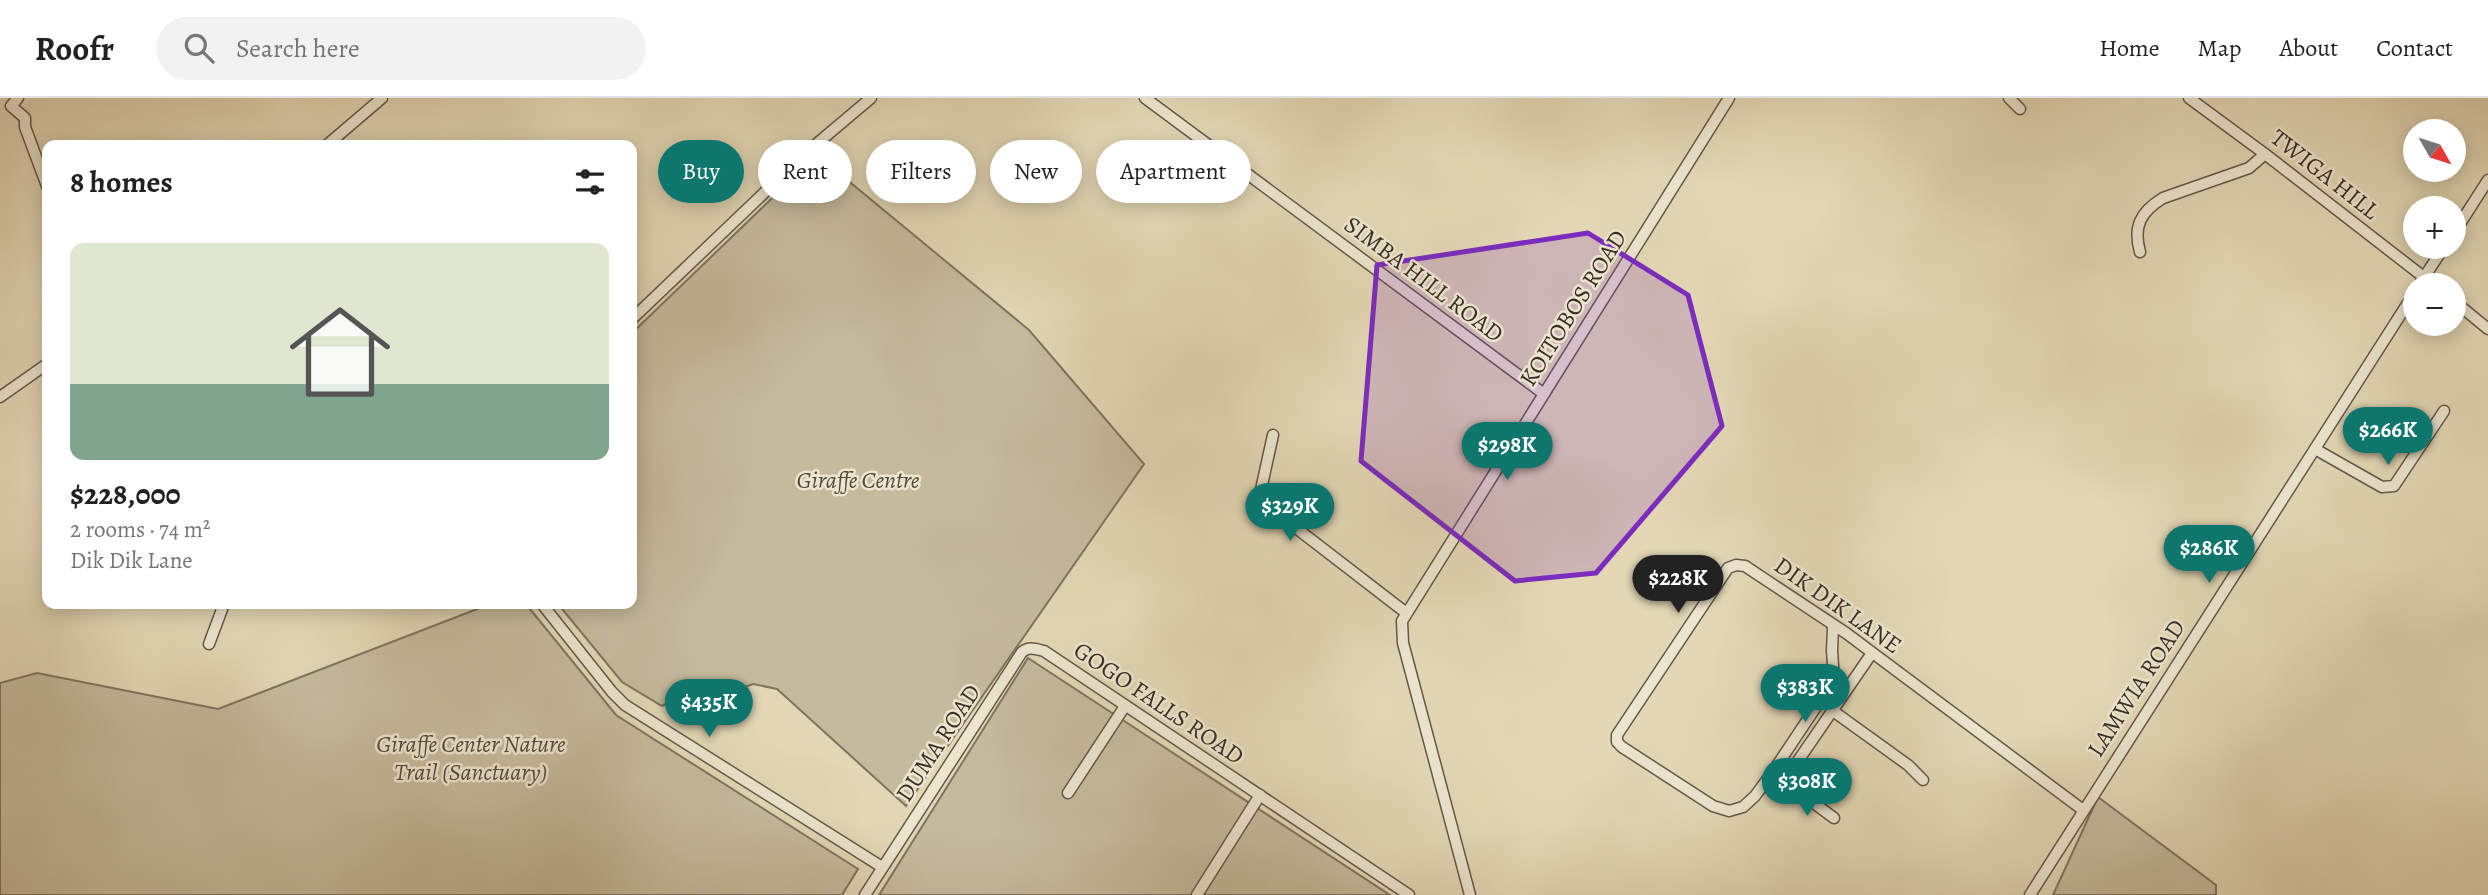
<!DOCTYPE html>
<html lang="en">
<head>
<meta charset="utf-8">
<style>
	:root { --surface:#fff; --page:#f2f2f2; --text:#222; --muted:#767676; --line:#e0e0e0; --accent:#0f766e }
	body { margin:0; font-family:Alegreya,serif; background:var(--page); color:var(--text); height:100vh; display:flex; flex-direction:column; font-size:26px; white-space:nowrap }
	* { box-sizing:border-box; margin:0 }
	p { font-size:23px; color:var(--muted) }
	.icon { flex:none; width:38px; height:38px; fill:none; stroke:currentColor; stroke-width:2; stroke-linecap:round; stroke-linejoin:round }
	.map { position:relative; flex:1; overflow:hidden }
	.details { position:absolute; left:42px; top:42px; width:595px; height:469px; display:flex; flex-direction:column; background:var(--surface); border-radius:14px; box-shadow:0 4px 18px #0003 }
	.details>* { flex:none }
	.top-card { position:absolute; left:658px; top:42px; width:665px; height:63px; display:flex; gap:14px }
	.needle { width:46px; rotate:129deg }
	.buttons { position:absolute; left:2403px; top:21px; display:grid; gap:14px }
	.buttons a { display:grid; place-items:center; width:63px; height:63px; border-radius:50%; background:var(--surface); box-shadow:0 4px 18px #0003; font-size:35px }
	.price { position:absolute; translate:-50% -60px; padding:0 16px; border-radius:24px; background:var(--accent); color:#fff; font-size:23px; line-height:46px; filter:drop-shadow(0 2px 4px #0008) }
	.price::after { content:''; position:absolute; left:50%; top:42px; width:21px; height:16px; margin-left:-10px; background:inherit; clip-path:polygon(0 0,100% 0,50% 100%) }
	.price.active { background:#222; color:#fff }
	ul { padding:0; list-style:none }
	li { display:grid; align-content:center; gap:14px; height:371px; padding:0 28px }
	li span { display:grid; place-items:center; height:217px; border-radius:14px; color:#555 }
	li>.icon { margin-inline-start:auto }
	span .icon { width:126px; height:126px; fill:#fffc; stroke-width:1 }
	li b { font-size:30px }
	h2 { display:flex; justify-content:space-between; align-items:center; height:84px; padding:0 28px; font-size:30px }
	.chip { padding:0 24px; border-radius:32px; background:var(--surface); box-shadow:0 4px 18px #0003; font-size:24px; line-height:63px }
	.chip.active { background:var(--accent); color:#fff }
	header { display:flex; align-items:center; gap:42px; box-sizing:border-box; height:98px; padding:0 35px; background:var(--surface); border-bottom:2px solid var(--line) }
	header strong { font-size:33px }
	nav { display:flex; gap:38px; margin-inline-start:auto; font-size:24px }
	.search { width:490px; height:63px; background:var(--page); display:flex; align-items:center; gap:18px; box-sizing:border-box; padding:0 24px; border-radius:38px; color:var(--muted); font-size:26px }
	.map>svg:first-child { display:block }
	.green { fill:#c6ba9d; stroke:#7f7461; stroke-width:2 }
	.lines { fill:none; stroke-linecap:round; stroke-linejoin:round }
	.street-casing { stroke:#635849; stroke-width:13 }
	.street { stroke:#ede5cf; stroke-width:10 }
	.marked { fill:#7b2cbf; fill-opacity:0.2; stroke:#7b2cbf; stroke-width:5; stroke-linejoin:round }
	.labels { text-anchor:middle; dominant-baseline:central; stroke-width:5; stroke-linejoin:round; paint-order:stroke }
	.street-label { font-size:24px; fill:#382e25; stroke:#ede5cf }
	.park-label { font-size:24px; font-style:italic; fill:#544a3d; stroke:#ede5cf }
</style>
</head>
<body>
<header>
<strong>Roofr</strong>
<div class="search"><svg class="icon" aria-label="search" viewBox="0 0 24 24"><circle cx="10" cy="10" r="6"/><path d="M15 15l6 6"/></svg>Search here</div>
<nav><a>Home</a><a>Map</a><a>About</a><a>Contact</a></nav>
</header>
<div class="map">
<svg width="2488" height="797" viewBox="0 0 2488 797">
	<rect width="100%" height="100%" fill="#e3d7b5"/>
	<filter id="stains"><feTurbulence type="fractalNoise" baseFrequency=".00286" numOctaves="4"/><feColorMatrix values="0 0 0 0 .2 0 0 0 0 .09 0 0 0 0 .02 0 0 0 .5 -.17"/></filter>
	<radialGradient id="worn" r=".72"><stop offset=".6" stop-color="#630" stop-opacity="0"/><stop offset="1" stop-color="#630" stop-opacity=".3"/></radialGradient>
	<g class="green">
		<path d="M817,57l212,175 115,134 -238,342 -129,-117 -24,-5 -35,13 -25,-7 -31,16 -40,-24 -64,-78h74v-271z"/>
		<path d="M490,506h36l90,111 242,154 -16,26h-842v-212l37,-10 181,36z"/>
		<path d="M1028,560l362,237h-511z"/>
		<path d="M2098,699l118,88v10h-163z"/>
	</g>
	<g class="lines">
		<defs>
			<g id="street">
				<path d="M18,0l-7,8 14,12v9l22,59"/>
				<path d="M1145,0l399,296"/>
				<path d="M2009,0l11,11"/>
				<path d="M2189,0l76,56 169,131"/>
				<path d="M327,47l55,-47"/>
				<path d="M2454,135l34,-53"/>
				<path d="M2140,154c-7,-25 0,-40 23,-54l86,-30 16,-14"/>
				<path d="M2419,187l25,-38"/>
				<path d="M2454,203l34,28"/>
				<path d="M632,221l175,-167 64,-54"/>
				<path d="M0,299l47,-33"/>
				<path d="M1273,337l-13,59 5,10 140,108"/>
				<path d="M2315,351l67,38 12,-1 50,-75"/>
				<path d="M542,506l70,88 13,13 257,162"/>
				<path d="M1833,529l-1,24 2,29 -62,93 -17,23 -12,11 -14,4 -16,-5 -91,-59 -5,-5v-7l111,-167 8,-3 9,1 101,67 237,177"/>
				<path d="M209,546l15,-40"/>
				<path d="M1833,613l75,54 15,15"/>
				<path d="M1068,695l57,-87"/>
				<path d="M1834,720l-39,-29 -6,-15 83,-121"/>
				<path d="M865,797l157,-243c7,-6 14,-3 22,-1l365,244"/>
				<path d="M1197,797l63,-100"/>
				<path d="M1470,797l-67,-252 -1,-22 327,-523"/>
				<path d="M2030,797l385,-603"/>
			</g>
		</defs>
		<use href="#street" class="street-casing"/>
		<use href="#street" class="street"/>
	</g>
	<path class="marked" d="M1588,135l100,62 34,131 -126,147 -81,8 -154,-120 16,-196z"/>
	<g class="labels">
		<g class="street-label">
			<text transform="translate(2325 76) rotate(38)">TWIGA HILL</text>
			<text transform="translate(1424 181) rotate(37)">SIMBA HILL ROAD</text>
			<text transform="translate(1573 210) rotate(-58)">KOITOBOS ROAD</text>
			<text transform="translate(1838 507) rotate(35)">DIK DIK LANE</text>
			<text transform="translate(2136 590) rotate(-57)">LAMWIA ROAD</text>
			<text transform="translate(1159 605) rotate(34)">GOGO FALLS ROAD</text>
			<text transform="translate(938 645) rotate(-57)">DUMA ROAD</text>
		</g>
		<g class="park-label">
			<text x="858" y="382">Giraffe Centre</text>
			<text x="471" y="646">Giraffe Center Nature<tspan x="471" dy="28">Trail (Sanctuary)</tspan></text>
		</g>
	</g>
	<rect width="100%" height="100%" filter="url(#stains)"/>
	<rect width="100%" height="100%" fill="url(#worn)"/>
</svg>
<div class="buttons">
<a><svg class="needle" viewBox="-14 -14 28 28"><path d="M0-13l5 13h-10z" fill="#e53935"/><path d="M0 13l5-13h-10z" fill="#767676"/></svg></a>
<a>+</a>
<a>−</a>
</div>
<b class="price" style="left:2388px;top:369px">$266K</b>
<b class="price" style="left:1507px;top:384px">$298K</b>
<b class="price" style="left:1290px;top:445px">$329K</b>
<b class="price" style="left:2209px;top:487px">$286K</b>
<b class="price active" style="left:1678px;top:517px">$228K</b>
<b class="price" style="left:1805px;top:626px">$383K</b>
<b class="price" style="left:709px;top:641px">$435K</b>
<b class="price" style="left:1807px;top:720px">$308K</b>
<div class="top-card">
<a class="chip active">Buy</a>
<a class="chip">Rent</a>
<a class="chip">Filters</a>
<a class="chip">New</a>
<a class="chip">Apartment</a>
</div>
<section class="details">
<h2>8 homes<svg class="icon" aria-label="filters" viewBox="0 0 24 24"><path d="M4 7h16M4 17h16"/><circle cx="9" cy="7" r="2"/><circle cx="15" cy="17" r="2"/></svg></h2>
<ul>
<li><span style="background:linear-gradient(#dfe7d0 65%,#7fa58c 0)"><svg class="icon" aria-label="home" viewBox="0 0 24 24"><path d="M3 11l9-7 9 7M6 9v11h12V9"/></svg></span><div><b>$228,000</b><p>2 rooms · 74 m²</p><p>Dik Dik Lane</p></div></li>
</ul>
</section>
</div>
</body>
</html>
